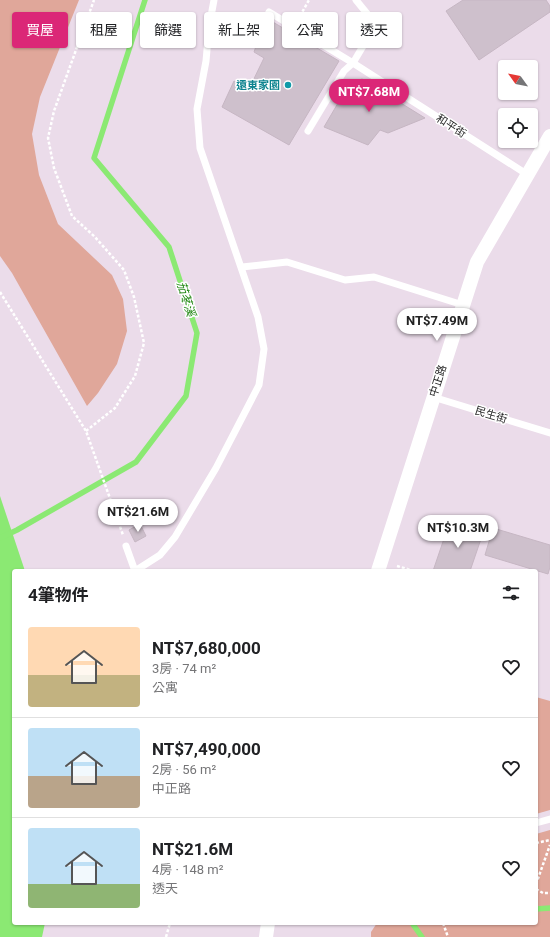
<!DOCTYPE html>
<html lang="zh-TW">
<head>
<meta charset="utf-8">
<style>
	:root { --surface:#fff; --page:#f6f6f6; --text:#202124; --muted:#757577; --line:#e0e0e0; --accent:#db2777 }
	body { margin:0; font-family:Roboto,"Noto Sans TC",sans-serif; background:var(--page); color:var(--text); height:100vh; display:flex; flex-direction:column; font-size:15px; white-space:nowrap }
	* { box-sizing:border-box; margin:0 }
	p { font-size:13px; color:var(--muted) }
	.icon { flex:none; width:22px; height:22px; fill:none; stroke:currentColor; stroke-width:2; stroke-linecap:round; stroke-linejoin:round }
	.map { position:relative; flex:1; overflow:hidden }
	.panel { position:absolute; left:12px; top:569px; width:526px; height:356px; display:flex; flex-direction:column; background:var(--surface); border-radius:4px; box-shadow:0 1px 3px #0004 }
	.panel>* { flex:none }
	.hud { position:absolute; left:12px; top:12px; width:526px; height:36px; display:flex; gap:8px }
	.needle { width:26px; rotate:303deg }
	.controls { position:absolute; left:498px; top:60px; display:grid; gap:8px }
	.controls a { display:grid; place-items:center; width:40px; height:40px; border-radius:4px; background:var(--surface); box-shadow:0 1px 3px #0004; font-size:20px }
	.price { position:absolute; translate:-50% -34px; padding:0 9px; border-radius:14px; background:#fff; color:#222; font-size:13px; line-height:26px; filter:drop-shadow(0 1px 2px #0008) }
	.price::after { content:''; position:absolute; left:50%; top:24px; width:12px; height:9px; margin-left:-6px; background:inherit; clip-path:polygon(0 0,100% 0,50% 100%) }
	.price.on { background:var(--accent); color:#fff }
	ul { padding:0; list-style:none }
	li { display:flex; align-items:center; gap:12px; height:100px; padding:0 16px }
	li+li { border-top:1px solid var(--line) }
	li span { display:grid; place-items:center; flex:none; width:112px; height:80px; border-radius:4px; color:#555 }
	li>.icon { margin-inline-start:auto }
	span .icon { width:48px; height:48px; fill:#fffc; stroke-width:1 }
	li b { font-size:17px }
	h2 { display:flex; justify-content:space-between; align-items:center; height:48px; padding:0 16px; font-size:17px }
	.chip { padding:0 14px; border-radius:4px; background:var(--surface); box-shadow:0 1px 3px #0004; font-size:14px; line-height:36px }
	.chip.on { background:var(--accent); color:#fff }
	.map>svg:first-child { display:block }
	.green { fill:#e0a79a }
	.water { fill:#8be973 }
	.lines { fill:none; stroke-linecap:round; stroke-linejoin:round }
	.stream { stroke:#8be973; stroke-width:5.5 }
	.building { fill:#cec0cc; stroke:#c6b6c3 }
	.path { stroke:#fff; stroke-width:2.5; stroke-dasharray:3 2; stroke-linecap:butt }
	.lane { stroke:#fff; stroke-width:7 }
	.street { stroke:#fff; stroke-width:14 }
	.culture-dot { fill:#0f9aa8; stroke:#fff; stroke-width:1.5 }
	.labels { text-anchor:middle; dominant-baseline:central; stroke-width:3; stroke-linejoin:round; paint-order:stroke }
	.culture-label { font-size:11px; font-weight:bold; fill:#0d838f; stroke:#fff; text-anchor:end }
	.street-label { font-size:11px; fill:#292929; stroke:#fff }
	.water-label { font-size:12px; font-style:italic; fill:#218713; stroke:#fff }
</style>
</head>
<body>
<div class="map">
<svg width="550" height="937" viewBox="0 0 550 937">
	<rect width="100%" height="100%" fill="#ebdcea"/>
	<g class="green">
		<path d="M0,0h79l-39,97 -8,37 7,41 19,49 54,51 11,24 4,32 -10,33 -19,29 -11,13 -75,-133 -12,-17z"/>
		<path d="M536,697l14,4v109l-14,4z"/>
		<path d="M550,830v107h-179v-5l6,-9h159v-89z"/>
	</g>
	<path class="water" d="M0,496l25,75h-11v352h31l-3,14h-42z"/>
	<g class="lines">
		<g class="stream">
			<path d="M0,538l17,-8 119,-68 50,-66 11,-63 -28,-86 -75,-89 51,-158"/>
			<path d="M536,909l14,-1"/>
			<path d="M412,923l10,14"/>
		</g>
	</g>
	<g class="building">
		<path d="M463,0h83l4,6v6l-71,48 -33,-49z"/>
		<path d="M266,18l73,43 -50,84 -67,-38 12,-26 15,8 15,-31 -10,-6z"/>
		<path d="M362,79l63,39 -37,15 -8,-3 -12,15 -44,-18 24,-41z"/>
		<path d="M450,521l33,12 -13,38h-37z"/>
		<path d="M140,524l6,12 -11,6 -6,-12z"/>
		<path d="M493,528l57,17v22l-2,7 -63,-19z"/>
	</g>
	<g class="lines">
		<g class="path">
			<path d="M300,16l9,-16"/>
			<path d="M0,292l86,139 37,104"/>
			<path d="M86,431l29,-23 20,-32 9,-33 -10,-46 -10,-27 -29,-33 -23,-21 -18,-48 -6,-30 6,-27 40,-111"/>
			<path d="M397,566l17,5"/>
			<path d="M536,843l14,-3"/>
			<path d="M536,884l14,-39"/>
			<path d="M536,889l7,4h7"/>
			<path d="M443,923l5,14"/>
			<path d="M166,937l4,-14"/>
		</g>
		<g class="lane">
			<path d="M269,12l84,51 175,112"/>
			<path d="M308,131l36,-60 9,-8 19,-32 -3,-15 -13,-16"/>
			<path d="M242,267l45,-5 58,18 29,-3 89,28"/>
			<path d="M433,397l117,36"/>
			<path d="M126,546l9,25"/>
			<path d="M135,571l25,-16 15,-18 41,-69 43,-83 5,-36 -6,-32 -58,-169 -3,-39 9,-48 3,-34 5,-27"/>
			<path d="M536,823l14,-4"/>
		</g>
		<g class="street">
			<path d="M378,571l99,-309 73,-126"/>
			<path d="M266,937l2,-14"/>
		</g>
	</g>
	<circle class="culture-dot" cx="288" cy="85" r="4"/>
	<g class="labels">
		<g class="culture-label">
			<text x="280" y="85">遠東家園</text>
		</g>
		<g class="street-label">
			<text transform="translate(451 126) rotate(33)">和平街</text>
			<text transform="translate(438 381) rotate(-72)">中正路</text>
			<text transform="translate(491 415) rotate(17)">民生街</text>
		</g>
		<g class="water-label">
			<text transform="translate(186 299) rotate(72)">茄苳溪</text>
		</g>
	</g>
</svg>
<div class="controls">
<a><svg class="needle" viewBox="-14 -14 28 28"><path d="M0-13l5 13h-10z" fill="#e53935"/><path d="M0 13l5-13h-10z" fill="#757577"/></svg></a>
<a><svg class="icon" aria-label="locate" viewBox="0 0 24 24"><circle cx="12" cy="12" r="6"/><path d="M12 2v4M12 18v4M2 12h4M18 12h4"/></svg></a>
</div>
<b class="price on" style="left:369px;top:113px">NT$7.68M</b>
<b class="price" style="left:437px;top:342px">NT$7.49M</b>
<b class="price" style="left:138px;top:533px">NT$21.6M</b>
<b class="price" style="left:458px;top:549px">NT$10.3M</b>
<div class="hud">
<a class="chip on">買屋</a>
<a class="chip">租屋</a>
<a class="chip">篩選</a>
<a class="chip">新上架</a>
<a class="chip">公寓</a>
<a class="chip">透天</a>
</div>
<section class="panel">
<h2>4筆物件<svg class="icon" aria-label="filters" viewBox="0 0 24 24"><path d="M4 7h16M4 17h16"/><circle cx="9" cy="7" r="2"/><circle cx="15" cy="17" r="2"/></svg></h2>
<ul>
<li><span style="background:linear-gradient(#ffd9b3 60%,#c2b280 0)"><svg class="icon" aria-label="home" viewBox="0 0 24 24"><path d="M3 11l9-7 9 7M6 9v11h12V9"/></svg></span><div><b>NT$7,680,000</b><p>3房 · 74 m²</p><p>公寓</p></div><svg class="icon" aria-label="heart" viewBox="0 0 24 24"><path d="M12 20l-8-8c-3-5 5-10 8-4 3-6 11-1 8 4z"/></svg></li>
<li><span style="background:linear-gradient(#bfe0f5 60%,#b9a48a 0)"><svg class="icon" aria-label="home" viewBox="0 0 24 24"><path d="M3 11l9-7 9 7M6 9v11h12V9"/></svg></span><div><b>NT$7,490,000</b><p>2房 · 56 m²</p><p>中正路</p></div><svg class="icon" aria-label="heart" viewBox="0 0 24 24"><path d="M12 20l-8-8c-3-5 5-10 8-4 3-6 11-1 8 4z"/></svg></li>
<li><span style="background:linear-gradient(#bfe0f5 70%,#8fb573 0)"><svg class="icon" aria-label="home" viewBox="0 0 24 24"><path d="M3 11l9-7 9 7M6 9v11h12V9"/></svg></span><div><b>NT$21.6M</b><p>4房 · 148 m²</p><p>透天</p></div><svg class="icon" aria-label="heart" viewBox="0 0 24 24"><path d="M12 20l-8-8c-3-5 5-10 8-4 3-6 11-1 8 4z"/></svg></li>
</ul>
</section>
</div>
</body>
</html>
